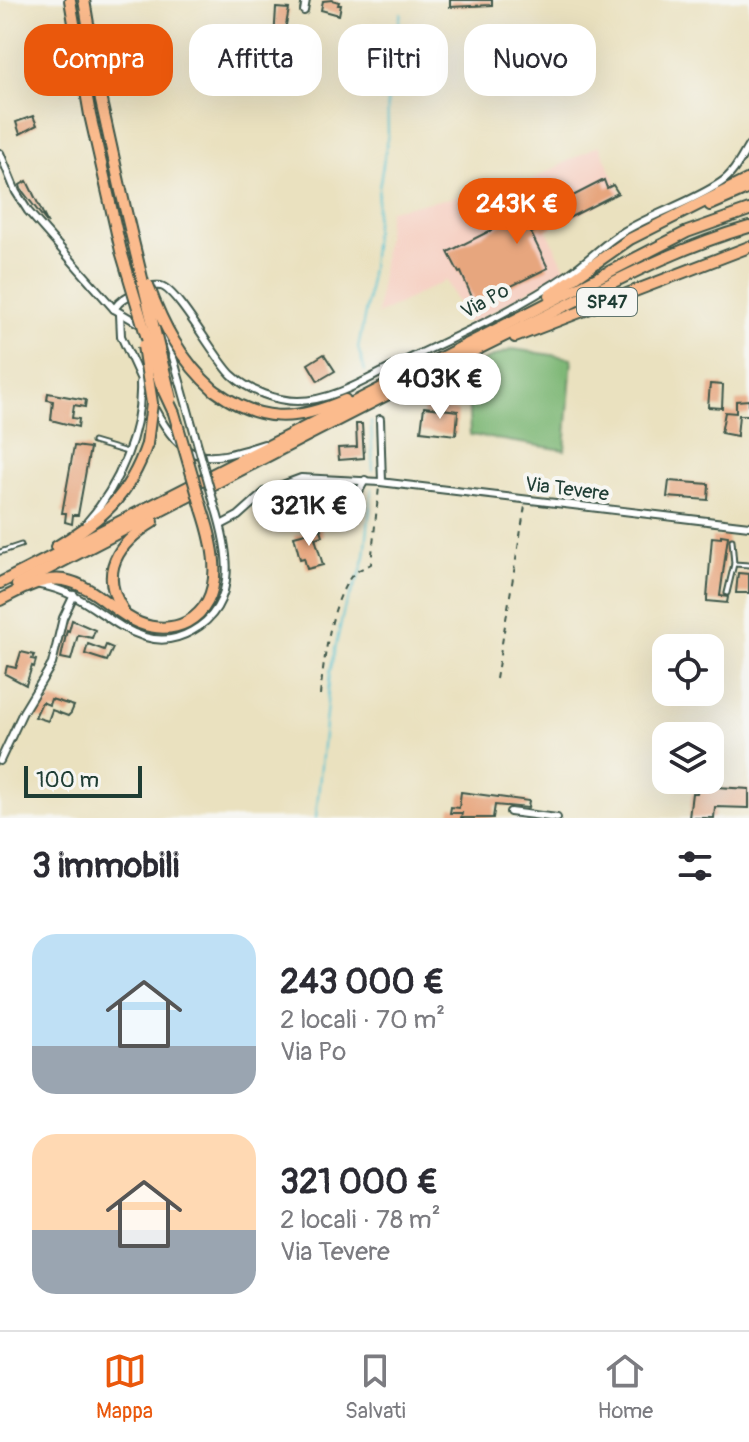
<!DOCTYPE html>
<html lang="it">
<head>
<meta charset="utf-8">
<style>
	:root { --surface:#fff; --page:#f7f7f7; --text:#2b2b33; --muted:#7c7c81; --line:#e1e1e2; --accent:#ea580c }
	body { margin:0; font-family:Pangolin,sans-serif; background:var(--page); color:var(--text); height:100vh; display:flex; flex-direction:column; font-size:30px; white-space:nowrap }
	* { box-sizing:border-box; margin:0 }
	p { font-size:26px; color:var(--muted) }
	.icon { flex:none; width:44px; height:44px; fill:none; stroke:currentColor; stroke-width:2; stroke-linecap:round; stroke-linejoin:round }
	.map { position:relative; height:818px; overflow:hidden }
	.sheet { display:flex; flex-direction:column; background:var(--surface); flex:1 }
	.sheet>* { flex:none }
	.hud { position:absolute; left:24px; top:24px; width:702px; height:72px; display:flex; gap:16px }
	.tools { position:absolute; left:652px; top:634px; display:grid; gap:16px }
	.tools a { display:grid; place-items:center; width:72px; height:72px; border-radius:16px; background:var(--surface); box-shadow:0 8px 32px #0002; font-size:40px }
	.scale { position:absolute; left:24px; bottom:20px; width:118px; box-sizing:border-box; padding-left:8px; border:4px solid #1f3d34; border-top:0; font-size:22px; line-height:28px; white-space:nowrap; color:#1f3d34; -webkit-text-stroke:6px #f6f6f2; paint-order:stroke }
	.price { position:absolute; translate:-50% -68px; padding:0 18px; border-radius:28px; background:#fff; color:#222; font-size:26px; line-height:52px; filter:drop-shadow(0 2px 4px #0008) }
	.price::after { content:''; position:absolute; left:50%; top:48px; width:24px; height:18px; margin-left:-12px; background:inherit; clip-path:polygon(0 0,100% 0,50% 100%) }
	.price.on { background:var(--accent); color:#fff }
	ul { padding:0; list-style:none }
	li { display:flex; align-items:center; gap:24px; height:200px; padding:0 32px }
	li span { display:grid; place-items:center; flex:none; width:224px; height:160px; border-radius:24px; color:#555 }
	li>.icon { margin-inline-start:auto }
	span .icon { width:96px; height:96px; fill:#fffc; stroke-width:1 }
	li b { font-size:34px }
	h2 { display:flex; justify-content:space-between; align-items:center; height:96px; padding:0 32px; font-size:34px }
	.tag { padding:0 28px; border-radius:24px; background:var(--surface); box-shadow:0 8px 32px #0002; font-size:28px; line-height:72px }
	.tag.on { background:var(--accent); color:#fff }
	.dock { display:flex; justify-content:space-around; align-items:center; height:112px; border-top:2px solid var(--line); background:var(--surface); font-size:22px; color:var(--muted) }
	.dock a { display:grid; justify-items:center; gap:4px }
	.dock .on { color:var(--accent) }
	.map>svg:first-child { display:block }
	.built { fill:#f6d2c5 }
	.forest { fill:#7fb877; stroke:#4f7a56; stroke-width:2 }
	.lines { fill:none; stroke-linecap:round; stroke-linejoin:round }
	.stream { stroke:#57c2d1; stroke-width:2 }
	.building { fill:#e7a67e }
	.service-casing { stroke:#3d5649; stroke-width:7 }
	.minor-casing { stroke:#3d5649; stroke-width:10 }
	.trunk-casing { stroke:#3d5649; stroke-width:14 }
	.path { stroke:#3d5649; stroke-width:2; stroke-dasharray:6 6; stroke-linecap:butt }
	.service { stroke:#fff; stroke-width:3 }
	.minor { stroke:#fff; stroke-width:6 }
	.trunk { stroke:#fbbb8d; stroke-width:10 }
	.minor-bridge-casing { stroke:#3d5649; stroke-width:10; stroke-linecap:butt }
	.trunk-bridge-casing { stroke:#3d5649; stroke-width:14; stroke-linecap:butt }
	.minor-bridge { stroke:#fff; stroke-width:6 }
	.trunk-bridge { stroke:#fbbb8d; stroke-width:10 }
	.labels { text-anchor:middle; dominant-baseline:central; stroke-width:8; stroke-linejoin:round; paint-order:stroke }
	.shield { fill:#f6f6f2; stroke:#60746d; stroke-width:2 }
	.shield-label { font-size:18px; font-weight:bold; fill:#1f3d34 }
	.street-label { font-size:20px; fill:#1f3d34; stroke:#f6f6f2 }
</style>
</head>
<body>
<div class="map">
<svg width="749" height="818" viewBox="0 0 749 818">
	<rect width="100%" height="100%" fill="#f6f6f2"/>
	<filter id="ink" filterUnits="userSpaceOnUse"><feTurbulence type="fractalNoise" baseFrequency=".0125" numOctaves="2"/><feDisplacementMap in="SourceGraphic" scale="16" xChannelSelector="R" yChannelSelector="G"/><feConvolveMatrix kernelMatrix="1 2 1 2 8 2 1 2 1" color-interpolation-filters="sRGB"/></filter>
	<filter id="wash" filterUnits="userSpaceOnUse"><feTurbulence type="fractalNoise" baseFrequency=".006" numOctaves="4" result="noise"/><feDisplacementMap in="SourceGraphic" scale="32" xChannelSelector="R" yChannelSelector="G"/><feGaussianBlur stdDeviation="1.8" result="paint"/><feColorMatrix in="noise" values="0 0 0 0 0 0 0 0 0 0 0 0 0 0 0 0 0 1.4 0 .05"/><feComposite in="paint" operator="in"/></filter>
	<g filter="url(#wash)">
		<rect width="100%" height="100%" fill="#eae1bf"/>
		<path class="built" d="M599,145l22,48 -74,37 19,40 -97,55 -23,-45 -69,35 12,-105 137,-27z"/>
		<path class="forest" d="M513,349l59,9 -7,92 -95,-15 -3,-68z"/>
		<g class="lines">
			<g class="stream">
				<path d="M365,371l-7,-23 10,-50 10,-104 10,-59 -1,-54 14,-68"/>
				<path d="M371,422l2,48"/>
				<path d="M316,818l14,-146 14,-63 16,-35 5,-18 7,-68"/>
			</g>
		</g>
		<g id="blocks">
			<g class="building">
				<path d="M332,0l7,2 -1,3h3l-2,10 -18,-5 2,-9z"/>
				<path d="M450,0h42v5l-42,2z"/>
				<path d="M276,8l13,1 -6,32 5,1 -6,36 -17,-2 6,-37 3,1z"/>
				<path d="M33,116l4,9 -17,9 -4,-12z"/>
				<path d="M604,180l3,8 6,-3 5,8 -75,38 -1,-3 -11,5 17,35 -73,36 -14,-32 -2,1 -11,-21 85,-43 3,6z"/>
				<path d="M27,181l21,43 -27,-35 -1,-4z"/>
				<path d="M324,354l11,17 -17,10 -10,-17z"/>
				<path d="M710,384l13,1 -1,23 -14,-1z"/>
				<path d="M48,393l38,7 -1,7 -11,-2 -2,13 7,1 -1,8 -27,-7 2,-19 -6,-1z"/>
				<path d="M749,400v15h-10l-2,21 -16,-3 4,-21 11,1v-12z"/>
				<path d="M424,407l34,4 -2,24 -35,-4z"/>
				<path d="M356,424h6l2,34 -25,2 -1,-12 19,-1z"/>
				<path d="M74,446l16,2 -12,67h-5l-1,9 -7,-2 1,-9h-4z"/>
				<path d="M669,481l40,3 -1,16 -41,-3z"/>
				<path d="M321,529l2,7 -8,2 8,27 -16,4 -3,-11 -4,1 -6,-23z"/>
				<path d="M721,535l7,1 -8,60 8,1 -1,6 -20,-2v-3l5,-61 9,1z"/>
				<path d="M738,573l11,1v19h-13z"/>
				<path d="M72,620l23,10 -3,8 -14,-3 -7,25 -10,-2 6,-28 2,1z"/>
				<path d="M88,644l16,6 2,-5 7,3 -6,13 -22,-7z"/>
				<path d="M21,652l13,3 -2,4 4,1 -2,7 -2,-1 -6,19 -21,-11 2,-8 9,2z"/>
				<path d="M51,699l23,7 -3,7 -3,3 -16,-6 -4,11 -13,-4 7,-15 7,3z"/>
				<path d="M700,786l49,3v19l-34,-1 -1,11h-25l3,-25h5z"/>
				<path d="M461,792l68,9 -1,7 -33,-3 -2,13h-32l1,-5h-12l1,-6 8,1z"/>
			</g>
		</g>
	</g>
	<g filter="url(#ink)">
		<use href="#blocks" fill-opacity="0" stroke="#3d5649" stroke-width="2"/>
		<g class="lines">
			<defs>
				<g id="service">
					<path d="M93,442l34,10"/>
					<path d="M732,540l2,24 15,1"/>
					<path d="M0,552l21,-7"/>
					<path d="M727,593l7,-29"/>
				</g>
				<g id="minor">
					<path d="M304,11l2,-11"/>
					<path d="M0,153l16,39 12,19 86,98 29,17"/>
					<path d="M114,309c7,-10 14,-13 24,-18 6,-3 16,-6 23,-5 17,4 54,73 71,89 17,16 44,26 66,26 35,0 71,-23 102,-38 57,-27 118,-54 170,-90 19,-13 34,-30 53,-41 31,-19 67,-29 97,-49 14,-9 21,-25 29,-38"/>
					<path d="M120,314l1,22 26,57"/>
					<path d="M153,330l12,7 4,6 12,42"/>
					<path d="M153,406c32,59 50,58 111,38"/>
					<path d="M380,419l2,63"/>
					<path d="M275,510c15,-8 33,-24 50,-18 9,4 14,9 24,10l8,-7 8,-15"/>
					<path d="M87,522c32,-36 55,-90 53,-139"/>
					<path d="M221,525l17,-9 28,-25 35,-13 79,4 369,44"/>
					<path d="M40,585c48,8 66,40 105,52 16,5 33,2 47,-6 49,-27 36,-84 22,-128"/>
					<path d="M0,761l23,-49 29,-48 11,-46 11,-23"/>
					<path d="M510,812l47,6"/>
				</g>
				<g id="trunk">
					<path d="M70,0l20,115 31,136"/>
					<path d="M84,0l17,101 20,90"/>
					<path d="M710,205l39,-17"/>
					<path d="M550,295l80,-56 119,-60"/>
					<path d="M515,337l234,-90"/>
					<path d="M214,390c45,33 81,32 131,10"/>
					<path d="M214,484c111,-58 222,-115 335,-170 65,-32 130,-67 200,-87"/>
					<path d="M56,547c46,-28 73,-50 91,-103"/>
					<path d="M0,583l687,-351 62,-22"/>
					<path d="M17,585l172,-89"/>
					<path d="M0,600c20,-10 41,-23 64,-20 29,5 49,32 75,43 15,6 33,7 48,-1 41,-23 27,-77 15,-113"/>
					<path d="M123,610c-25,-38 -5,-67 30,-88"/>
				</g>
			</defs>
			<use href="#service" class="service-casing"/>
			<use href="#minor" class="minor-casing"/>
			<use href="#trunk" class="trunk-casing"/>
			<g class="path">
				<path d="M496,679l29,-173"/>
				<path d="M320,695c4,-35 10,-88 30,-117 6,-8 14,-10 21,-14l8,-77"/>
			</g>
			<use href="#service" class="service"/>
			<use href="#minor" class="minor"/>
			<use href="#trunk" class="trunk"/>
			<defs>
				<path id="minor-bridge" d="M181,385l33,118"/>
				<g id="trunk-bridge">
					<path d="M121,191l50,208"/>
					<path d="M121,251l40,134 13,28 28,96"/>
					<path d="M148,285c15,40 33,76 66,105"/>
					<path d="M143,346l9,57 -5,41"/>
				</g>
			</defs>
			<use href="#minor-bridge" class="minor-bridge-casing"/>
			<use href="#trunk-bridge" class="trunk-bridge-casing"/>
			<use href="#minor-bridge" class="minor-bridge"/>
			<use href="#trunk-bridge" class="trunk-bridge"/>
		</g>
	</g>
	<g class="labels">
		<rect class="shield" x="577" y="288" width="60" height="28" rx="6"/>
		<g class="shield-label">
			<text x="607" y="302">SP47</text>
		</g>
		<g class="street-label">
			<text transform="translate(485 301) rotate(-29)">Via Po</text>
			<text transform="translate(567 489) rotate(7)">Via Tevere</text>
		</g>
	</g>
</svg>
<div class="tools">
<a><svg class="icon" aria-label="locate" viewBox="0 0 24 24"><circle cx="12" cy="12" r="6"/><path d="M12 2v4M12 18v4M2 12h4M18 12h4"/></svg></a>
<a><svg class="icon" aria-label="layers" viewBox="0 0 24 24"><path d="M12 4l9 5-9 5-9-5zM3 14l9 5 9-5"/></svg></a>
</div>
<div class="scale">100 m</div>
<b class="price on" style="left:517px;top:246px">243K €</b>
<b class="price" style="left:440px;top:421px">403K €</b>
<b class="price" style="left:309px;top:548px">321K €</b>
<div class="hud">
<a class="tag on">Compra</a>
<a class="tag">Affitta</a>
<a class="tag">Filtri</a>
<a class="tag">Nuovo</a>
</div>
</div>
<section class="sheet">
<h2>3 immobili<svg class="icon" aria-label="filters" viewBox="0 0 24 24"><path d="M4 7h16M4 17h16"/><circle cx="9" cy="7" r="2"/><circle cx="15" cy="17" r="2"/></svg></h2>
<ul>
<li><span style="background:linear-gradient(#bfe0f5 70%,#9aa5b1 0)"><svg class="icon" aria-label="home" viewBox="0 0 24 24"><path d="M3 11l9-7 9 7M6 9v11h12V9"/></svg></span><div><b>243 000 €</b><p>2 locali · 70 m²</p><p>Via Po</p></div></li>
<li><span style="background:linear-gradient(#ffd9b3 60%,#9aa5b1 0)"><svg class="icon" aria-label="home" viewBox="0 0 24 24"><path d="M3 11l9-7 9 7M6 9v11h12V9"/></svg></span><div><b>321 000 €</b><p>2 locali · 78 m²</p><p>Via Tevere</p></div></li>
</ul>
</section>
<nav class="dock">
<a class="on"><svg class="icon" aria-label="map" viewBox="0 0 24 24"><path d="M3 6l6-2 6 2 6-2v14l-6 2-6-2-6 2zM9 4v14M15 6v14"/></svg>Mappa</a>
<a><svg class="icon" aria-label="saved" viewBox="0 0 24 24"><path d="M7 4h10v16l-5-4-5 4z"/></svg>Salvati</a>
<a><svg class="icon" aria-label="home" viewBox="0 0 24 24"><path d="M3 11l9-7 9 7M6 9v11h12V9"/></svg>Home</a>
</nav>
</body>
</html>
